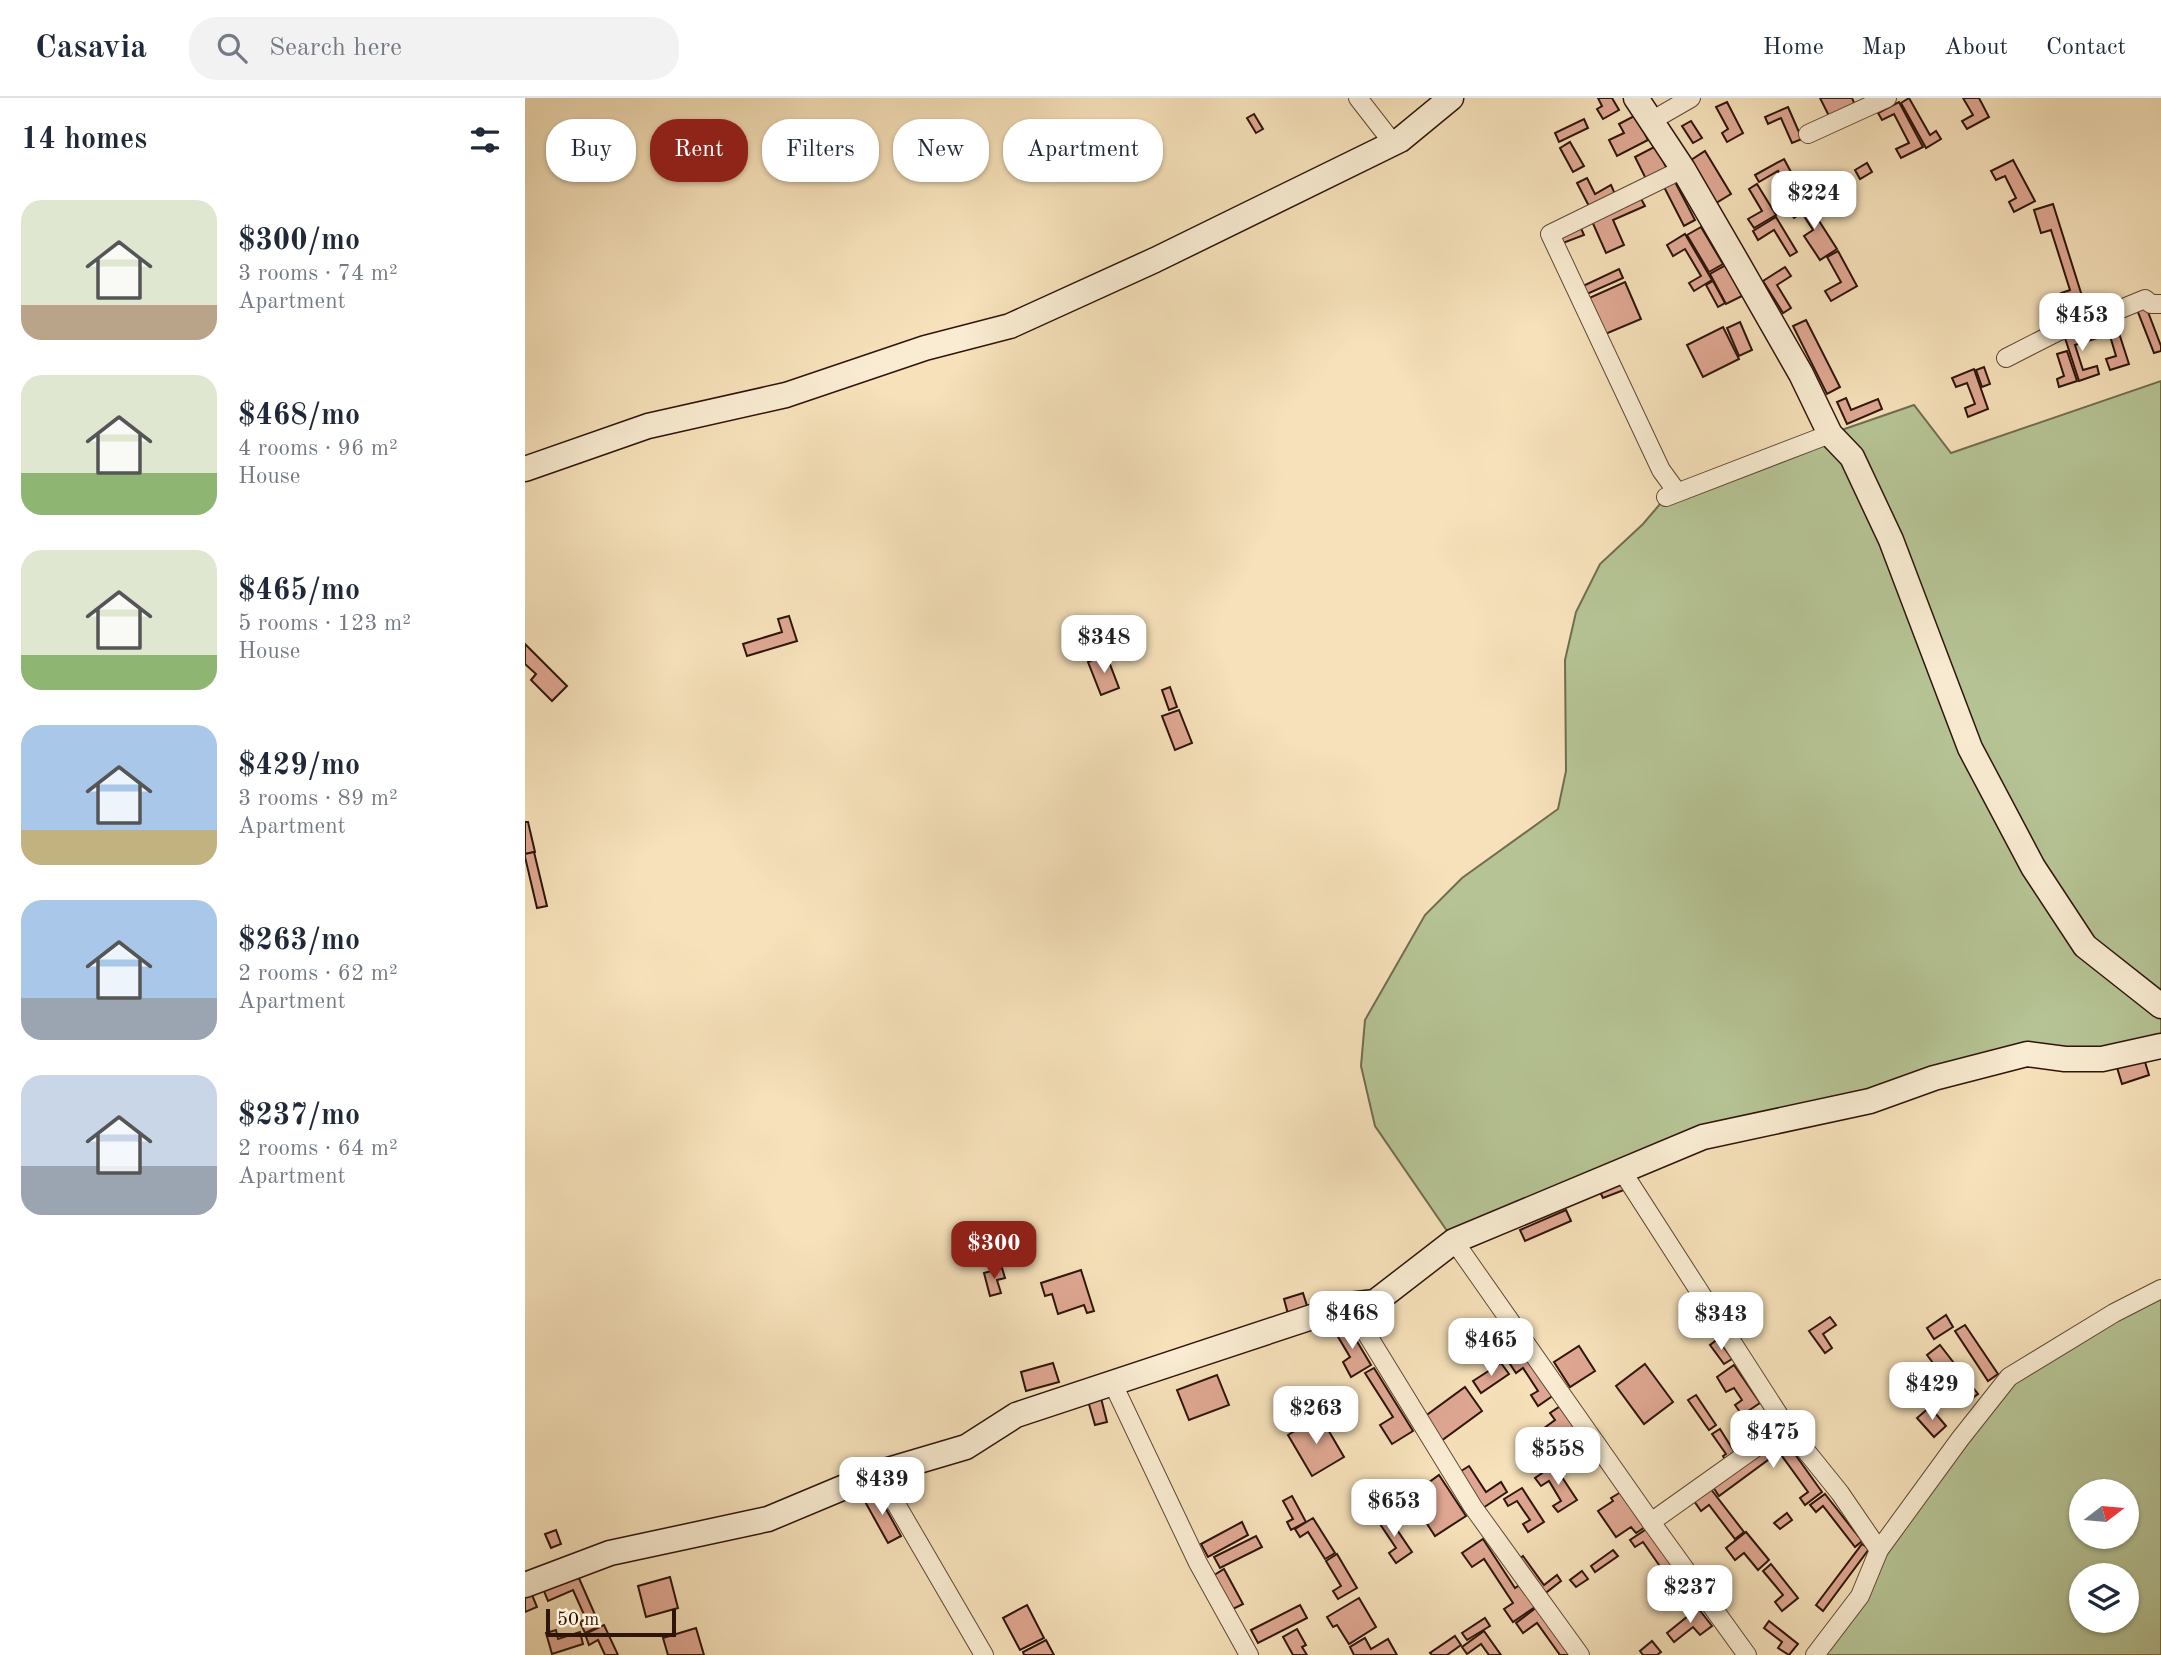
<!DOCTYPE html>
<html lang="en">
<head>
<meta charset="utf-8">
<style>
	:root { --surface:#fff; --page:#f2f2f3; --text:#1f2937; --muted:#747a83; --line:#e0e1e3; --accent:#8f2418 }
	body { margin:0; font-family:"Old Standard TT",serif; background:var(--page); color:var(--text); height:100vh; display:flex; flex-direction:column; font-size:26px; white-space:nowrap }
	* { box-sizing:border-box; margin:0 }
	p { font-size:23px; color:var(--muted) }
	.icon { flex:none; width:38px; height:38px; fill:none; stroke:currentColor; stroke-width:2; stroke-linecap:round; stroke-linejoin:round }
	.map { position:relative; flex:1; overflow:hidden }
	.drawer { display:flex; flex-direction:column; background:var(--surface); width:525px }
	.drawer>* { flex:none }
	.top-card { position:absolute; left:21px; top:21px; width:665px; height:63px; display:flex; gap:14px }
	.needle { width:46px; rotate:74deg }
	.fabs { position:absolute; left:1544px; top:1381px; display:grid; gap:14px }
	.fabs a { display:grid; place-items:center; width:70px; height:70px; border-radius:50%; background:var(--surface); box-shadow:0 2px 5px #0004; font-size:35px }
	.scale { position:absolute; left:21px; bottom:18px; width:130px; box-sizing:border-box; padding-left:7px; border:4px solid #2e150a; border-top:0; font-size:19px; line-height:24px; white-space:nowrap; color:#2e150a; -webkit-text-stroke:5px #f9ecd2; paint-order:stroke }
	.price { position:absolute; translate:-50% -60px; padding:0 16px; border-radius:14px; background:#fff; color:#222; font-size:23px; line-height:46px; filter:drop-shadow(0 2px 4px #0008) }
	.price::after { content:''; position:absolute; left:50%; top:42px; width:21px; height:16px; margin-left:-10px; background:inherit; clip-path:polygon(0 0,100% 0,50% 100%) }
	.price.selected { background:var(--accent); color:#fff }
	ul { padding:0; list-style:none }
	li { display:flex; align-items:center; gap:21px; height:175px; padding:0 21px }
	li span { display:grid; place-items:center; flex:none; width:196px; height:140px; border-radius:21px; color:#555 }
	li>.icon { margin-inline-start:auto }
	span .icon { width:84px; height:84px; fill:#fffc; stroke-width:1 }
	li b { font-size:30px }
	h2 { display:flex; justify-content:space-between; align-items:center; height:84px; padding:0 21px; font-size:30px }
	.chip { padding:0 24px; border-radius:28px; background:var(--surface); box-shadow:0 2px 5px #0004; font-size:24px; line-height:63px }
	.chip.selected { background:var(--accent); color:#fff }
	header { display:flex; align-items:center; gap:42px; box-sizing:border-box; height:98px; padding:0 35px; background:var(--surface); border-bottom:2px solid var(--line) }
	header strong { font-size:33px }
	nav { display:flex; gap:38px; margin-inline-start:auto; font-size:24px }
	.search { width:490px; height:63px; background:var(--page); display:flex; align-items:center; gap:18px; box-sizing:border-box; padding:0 24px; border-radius:28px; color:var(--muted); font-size:26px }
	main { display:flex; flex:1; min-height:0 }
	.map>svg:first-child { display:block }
	.green { fill:#b6c495; stroke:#726c50; stroke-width:2; fill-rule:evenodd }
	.building { fill:#dfa792; stroke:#2e150a; stroke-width:2 }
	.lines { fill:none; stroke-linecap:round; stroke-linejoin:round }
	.street-casing { stroke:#604836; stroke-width:20 }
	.secondary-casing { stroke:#2e150a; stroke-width:27 }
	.street { stroke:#f9ecd2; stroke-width:18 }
	.secondary { stroke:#f9ecd2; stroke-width:24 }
</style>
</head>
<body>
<header>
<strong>Casavia</strong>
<div class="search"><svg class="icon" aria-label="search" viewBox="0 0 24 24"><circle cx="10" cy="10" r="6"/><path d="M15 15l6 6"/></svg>Search here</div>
<nav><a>Home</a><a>Map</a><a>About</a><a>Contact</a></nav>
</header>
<main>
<section class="drawer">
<h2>14 homes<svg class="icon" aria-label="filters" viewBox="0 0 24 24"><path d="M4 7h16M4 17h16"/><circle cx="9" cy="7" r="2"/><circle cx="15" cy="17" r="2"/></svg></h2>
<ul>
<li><span style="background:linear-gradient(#dfe7d0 75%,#b9a48a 0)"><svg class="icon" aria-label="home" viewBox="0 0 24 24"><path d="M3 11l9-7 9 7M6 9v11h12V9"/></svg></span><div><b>$300/mo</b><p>3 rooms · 74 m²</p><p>Apartment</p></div></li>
<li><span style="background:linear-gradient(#dfe7d0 70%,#8fb573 0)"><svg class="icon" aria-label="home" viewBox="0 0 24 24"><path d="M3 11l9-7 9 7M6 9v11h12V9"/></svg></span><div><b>$468/mo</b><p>4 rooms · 96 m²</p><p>House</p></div></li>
<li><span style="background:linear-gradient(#dfe7d0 75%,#8fb573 0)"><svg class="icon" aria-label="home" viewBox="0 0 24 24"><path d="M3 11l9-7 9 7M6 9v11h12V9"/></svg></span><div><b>$465/mo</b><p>5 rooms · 123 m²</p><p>House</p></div></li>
<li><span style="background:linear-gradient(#a9c7e8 75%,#c2b280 0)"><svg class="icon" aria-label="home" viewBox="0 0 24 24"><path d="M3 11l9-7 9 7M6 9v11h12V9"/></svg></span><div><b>$429/mo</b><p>3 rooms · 89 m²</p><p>Apartment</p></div></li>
<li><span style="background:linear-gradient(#a9c7e8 70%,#9aa5b1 0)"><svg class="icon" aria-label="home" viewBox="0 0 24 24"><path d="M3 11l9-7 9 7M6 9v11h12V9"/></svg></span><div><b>$263/mo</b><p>2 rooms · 62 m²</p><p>Apartment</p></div></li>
<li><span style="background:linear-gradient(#c9d6e8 65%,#9aa5b1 0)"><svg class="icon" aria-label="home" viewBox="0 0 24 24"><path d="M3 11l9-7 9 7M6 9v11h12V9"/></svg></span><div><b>$237/mo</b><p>2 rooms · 64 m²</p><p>Apartment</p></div></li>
</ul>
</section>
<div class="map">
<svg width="1636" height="1557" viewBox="0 0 1636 1557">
	<rect width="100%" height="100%" fill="#f6e1ba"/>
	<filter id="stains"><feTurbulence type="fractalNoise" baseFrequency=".00286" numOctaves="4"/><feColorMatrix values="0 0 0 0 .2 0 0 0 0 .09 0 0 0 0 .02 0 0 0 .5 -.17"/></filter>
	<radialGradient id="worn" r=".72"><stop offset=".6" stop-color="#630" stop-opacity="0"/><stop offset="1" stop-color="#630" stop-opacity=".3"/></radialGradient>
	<g class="green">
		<path d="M1636,283v665l-134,8 -260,68 -313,119 -79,-115 -14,-60 4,-46 60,-105 37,-37 96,-69 8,-38 -1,-111 11,-48 24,-48 43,-40 23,-27 164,-63 84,-29 37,48z"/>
		<path d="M1636,1191v366h-346l64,-105 130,-173zM1556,1393h45v45h-45zM1556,1477h45v45h-45z"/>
	</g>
	<g class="building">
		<path d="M1073,0h14l7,12 -16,9 -6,-10 5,-3z"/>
		<path d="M1295,0h32l3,7 -25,13z"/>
		<path d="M1384,0l21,37 6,-4 5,8 -15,9 -25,-45z"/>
		<path d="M1438,0h16l10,19 -22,12 -5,-8 11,-6z"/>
		<path d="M1202,4l16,31 -16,9 -5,-9 6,-4 -12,-22z"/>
		<path d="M1374,4l24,45 -22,11 -5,-9 13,-6 -15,-29 -12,6 -4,-7z"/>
		<path d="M1263,9l14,32 -10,4 -11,-25 -13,6 -3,-7z"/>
		<path d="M729,16l9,15 -7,4 -9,-15z"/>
		<path d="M1111,17l12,25 -31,16 -8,-16 15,-7 -5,-9z"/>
		<path d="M1059,21l4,9 -29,14 -4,-9z"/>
		<path d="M1166,23l11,17 -9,5 -11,-17z"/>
		<path d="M1045,44l14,24 -11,6 -13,-24z"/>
		<path d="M1131,48l12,25 -21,10 -12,-24z"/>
		<path d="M1180,53l26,43 -15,9 -25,-43z"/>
		<path d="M1259,61l21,39 -18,10 -4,-7 8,-5 -13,-25 -19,11 -4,-7z"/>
		<path d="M1488,62l22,41 -21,11 -5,-10 7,-4 -11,-22 -9,4 -5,-9z"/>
		<path d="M1342,65l5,9 -12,7 -5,-9z"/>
		<path d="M1062,80l8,16 16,-9 4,9 -25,14 -13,-25z"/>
		<path d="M1149,82l21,40 -11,6 -21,-41z"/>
		<path d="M1232,86l19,31 -22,13 -6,-9 14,-8 -13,-22z"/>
		<path d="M1115,99l5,9 -32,14 11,25 -18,8 -15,-34z"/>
		<path d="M1280,101l32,50 -17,11 -16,-24 9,-6 -11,-17 -8,5 -6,-9z"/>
		<path d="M1528,106l29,92 -18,5 -3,-8 9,-3 -19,-60 -10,3 -7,-23z"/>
		<path d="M1251,119l21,35 -7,4 -16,-26 -16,10 -5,-9z"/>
		<path d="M1055,128l4,9 -21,8 -4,-8z"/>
		<path d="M1176,129l22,37 -14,8 -22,-37z"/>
		<path d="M1160,136l27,46 -18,11 -5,-8 12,-7 -16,-27 -12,7 -6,-11z"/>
		<path d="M1313,153l19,35 -26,15 -6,-10 16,-9 -14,-25z"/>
		<path d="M1201,167l16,31 -16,8 -16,-30z"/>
		<path d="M1260,169l6,9 -14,9 14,23 -8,5 -20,-32z"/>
		<path d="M1094,171l4,9 -36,16 -4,-8z"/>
		<path d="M1188,183l12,22 -7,4 -12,-22z"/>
		<path d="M1100,184l16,37 -38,16 -16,-36z"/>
		<path d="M1620,206l16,42v5l-7,2 -18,-46z"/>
		<path d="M1561,210l3,10 -28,8 -3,-9z"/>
		<path d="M1281,222l34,67 -13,7 -34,-68z"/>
		<path d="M1215,224l12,28 -13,6 -12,-28z"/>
		<path d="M1198,229l16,32 -36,18 -16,-32z"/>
		<path d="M1572,230l3,9 -25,8 8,25 14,-4 2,8 -20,7 -14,-43z"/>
		<path d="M1594,235l10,31 -19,6 -4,-11 10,-3 -6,-20z"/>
		<path d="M1542,253l10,30 -18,6 -2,-8 7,-3 -7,-22z"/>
		<path d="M1459,269l6,17 -8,3 -6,-17z"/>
		<path d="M1449,271l14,40 -20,8 -3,-9 10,-4 -8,-21 -11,4 -4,-9z"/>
		<path d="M1321,300l5,12 27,-11 4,10 -35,15 -10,-22z"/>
		<path d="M264,518l8,25 -50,15 -4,-12 39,-12 -4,-13z"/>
		<path d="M0,546l42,42 -15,15 -21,-21 5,-6 -11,-10z"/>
		<path d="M581,556l13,34 -18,7 -13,-33z"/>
		<path d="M645,589l7,20 -8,3 -7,-20z"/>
		<path d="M654,612l13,33 -17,7 -13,-34z"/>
		<path d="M0,724h3l7,30 -10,2z"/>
		<path d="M9,754l13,54 -10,2 -12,-51v-3z"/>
		<path d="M1617,954l7,23 -27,9 -7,-23z"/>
		<path d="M1096,1085l3,7 -21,8 -3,-6z"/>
		<path d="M1041,1112l5,11 -46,20 -5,-11z"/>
		<path d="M477,1170l3,10 -8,2 4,13 -11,3 -6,-23z"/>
		<path d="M556,1172l13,41 -7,2 -3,-8 -26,9 -6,-20 -7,2 -4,-13z"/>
		<path d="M778,1195l5,16 -20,5 -4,-15z"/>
		<path d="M1421,1217l7,12 -19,12 -7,-11z"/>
		<path d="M1305,1219l6,8 -13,9 9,14 -7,5 -16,-22z"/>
		<path d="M821,1225l25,42 -20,12 -8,-15 7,-5 -16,-27z"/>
		<path d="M1440,1227l33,49 -10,7 -33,-50z"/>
		<path d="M1193,1241l14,20 -8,5 -14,-19z"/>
		<path d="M1415,1247l38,49 -14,10 -37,-49z"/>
		<path d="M1054,1248l16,25 -25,16 -16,-25z"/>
		<path d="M1002,1255l27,42 -16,11 -7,-11 7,-4 -15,-23 -7,5 -6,-9z"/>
		<path d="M528,1265l6,19 -33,9 -5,-19z"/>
		<path d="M976,1265l8,11 -28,19 -8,-12z"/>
		<path d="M1120,1266l28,38 -29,22 -28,-38z"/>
		<path d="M1209,1267l26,38 -18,12 -7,-10 7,-5 -8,-12 -8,4 -9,-15z"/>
		<path d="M849,1270l39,63 -21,13 -12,-19 13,-8 -28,-44z"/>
		<path d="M692,1277l12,30 -40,15 -12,-30z"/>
		<path d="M940,1289l17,24 -41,30 -17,-24z"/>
		<path d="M1171,1297l20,30 -7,5 -21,-30z"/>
		<path d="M576,1300l6,24 -12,3 -7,-24z"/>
		<path d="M1037,1307l25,37 -11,8 -5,-7 -19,14 -5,-7 -8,5 -6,-9 7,-6 -4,-6 19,-14 -5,-7z"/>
		<path d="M1405,1309l16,19 -12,11 -17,-19z"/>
		<path d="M795,1318l24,41 -32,19 -24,-41z"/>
		<path d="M1195,1331l17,27 -10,7 -4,-7 3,-2 -14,-20z"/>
		<path d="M1257,1338l40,56 -17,13 -5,-7 8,-6 -29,-40 -60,44 -6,-9z"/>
		<path d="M1029,1367l23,35 -19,12 -5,-6 8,-5 -12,-20 -8,5 -6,-8z"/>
		<path d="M944,1368l17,26 15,-10 6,10 -24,16 -25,-35z"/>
		<path d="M914,1377l27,41 -31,20 -23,-35 20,-13 -4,-5z"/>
		<path d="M997,1390l22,34 -16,10 -5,-8 7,-4 -13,-19 -9,5 -4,-7z"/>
		<path d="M1185,1390l34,44 -9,7 -26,-34 -8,6 -7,-10z"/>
		<path d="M351,1393l25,45 -13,7 -25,-45z"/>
		<path d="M1096,1394l24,35 -9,6 -5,-6 -15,10 -18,-26 15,-10 -2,-3z"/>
		<path d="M1300,1396l37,47 -7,6 -32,-41 -7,6 -6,-7z"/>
		<path d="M767,1398l14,26 -15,8 -4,-8 6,-3 -10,-18z"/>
		<path d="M860,1414l27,40 -16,11 -7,-10 7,-5 -20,-30z"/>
		<path d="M1262,1415l5,7 -12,9 -6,-6z"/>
		<path d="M788,1420l22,35 -10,6 -17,-27 -8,5 -5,-8z"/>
		<path d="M717,1424l6,13 -40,22 -7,-13z"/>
		<path d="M1123,1430l35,51 -10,6 -30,-43 -8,5 -5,-7z"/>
		<path d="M31,1432l5,14 -10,4 -6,-14z"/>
		<path d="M1221,1434l23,28 -11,10 -14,-17 -9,7 -9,-12z"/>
		<path d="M731,1438l6,11 -42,21 -6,-11z"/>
		<path d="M958,1441l32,49 6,-4 14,23 -22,15 -9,-13 9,-6 -29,-44 -12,8 -10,-14z"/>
		<path d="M1337,1446l7,5 -46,62 -7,-6z"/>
		<path d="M1088,1452l5,6 -23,16 -4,-6z"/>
		<path d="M812,1456l20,34 -19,11 -5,-8 8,-5 -15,-25z"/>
		<path d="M998,1458l21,29 13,-10 4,6 -18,14 -26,-34z"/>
		<path d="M1246,1466l27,34 -16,13 -7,-9 8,-7 -20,-24z"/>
		<path d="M699,1471l19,35 -14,7 -18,-34z"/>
		<path d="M1057,1473l6,8 -12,8 -6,-7z"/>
		<path d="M53,1478l22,50 -15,7 -5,-11 6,-3 -13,-29 -25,11 -4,-10z"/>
		<path d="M145,1479l8,31 -32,9 -8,-31z"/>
		<path d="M5,1492l7,17 -12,5v-20z"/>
		<path d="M834,1500l17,29 -27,17 -12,-19 -4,2 -6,-10z"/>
		<path d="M502,1507l17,33 -24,12 -17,-32z"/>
		<path d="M775,1507l7,13 -49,25 -7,-13z"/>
		<path d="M1012,1509l35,48h-12l-23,-32 -14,10 -7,-10z"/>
		<path d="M1173,1510l14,18 -12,9 -7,-8 -19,15 -7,-9z"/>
		<path d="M960,1520l5,8 -23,14 -5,-7z"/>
		<path d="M1244,1523l29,23 -9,11 -11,-7 4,-6 -18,-14z"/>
		<path d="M79,1527l14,30h-13l-7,-15 -9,5 -4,-11z"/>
		<path d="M171,1530l8,27h-36l-5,-17z"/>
		<path d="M772,1531l9,16 -4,2 5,8h-14l-10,-18z"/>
		<path d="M31,1532l2,9 22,-7 3,12 -31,10 -6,-21z"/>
		<path d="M959,1533l17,24h-12l-8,-11 -14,10 -5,-7z"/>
		<path d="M930,1538l6,9 -14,10h-15l-2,-2z"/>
		<path d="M840,1540l6,11 17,-10 9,16h-43l-4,-8z"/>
		<path d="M521,1542l8,15h-30l-1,-3z"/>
		<path d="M1127,1543l9,11 -4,3h-14l-3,-4z"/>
	</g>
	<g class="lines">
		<defs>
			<g id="street">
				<path d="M833,0l35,45"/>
				<path d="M1126,23l40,-23"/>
				<path d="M1283,36l79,-36"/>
				<path d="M1481,260l51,-26 42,-14 46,-19 6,5h10"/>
				<path d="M1152,394l-16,-22 -111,-236 133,-65"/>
				<path d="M1141,399l164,-63"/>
				<path d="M1097,1073l164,255 54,67 39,57"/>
				<path d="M929,1143l197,281 96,133"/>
				<path d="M824,1207l124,202 107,148"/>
				<path d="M588,1286l85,179 51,92"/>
				<path d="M353,1375l106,182"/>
				<path d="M1126,1424l135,-96"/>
				<path d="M1290,1557l45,-59 19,-46 81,-111 49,-62 105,-64 47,-24"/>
			</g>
			<g id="secondary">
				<path d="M1111,0l47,71 54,93 64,112 29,60 22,23 39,83 79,208 63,119 52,79 76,60"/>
				<path d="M0,371l123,-43 138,-31 139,-47 85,-22 145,-66 245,-120 51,-42"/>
				<path d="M0,1487l85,-32 158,-34 110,-46 88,-26 50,-32 299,-99 34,-11 26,-3 79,-61 249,-104 167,-36 64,-23 93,-24 38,5h37l59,-13"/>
			</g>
		</defs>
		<use href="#street" class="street-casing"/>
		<use href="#secondary" class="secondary-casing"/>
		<use href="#street" class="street"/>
		<use href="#secondary" class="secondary"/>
	</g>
	<rect width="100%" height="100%" filter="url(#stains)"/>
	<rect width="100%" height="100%" fill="url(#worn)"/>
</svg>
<div class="fabs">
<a><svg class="needle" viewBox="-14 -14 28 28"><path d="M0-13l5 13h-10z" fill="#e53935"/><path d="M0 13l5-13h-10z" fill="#747a83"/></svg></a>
<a><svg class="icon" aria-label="layers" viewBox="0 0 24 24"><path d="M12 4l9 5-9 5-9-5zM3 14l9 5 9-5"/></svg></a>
</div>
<div class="scale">50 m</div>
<b class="price" style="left:1289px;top:133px">$224</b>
<b class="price" style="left:1557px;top:255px">$453</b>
<b class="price" style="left:579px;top:577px">$348</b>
<b class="price selected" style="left:469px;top:1183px">$300</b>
<b class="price" style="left:827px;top:1253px">$468</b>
<b class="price" style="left:1196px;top:1254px">$343</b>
<b class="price" style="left:966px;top:1280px">$465</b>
<b class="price" style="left:1407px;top:1324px">$429</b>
<b class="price" style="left:791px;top:1348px">$263</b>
<b class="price" style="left:1248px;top:1372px">$475</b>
<b class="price" style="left:1033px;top:1389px">$558</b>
<b class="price" style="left:357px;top:1419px">$439</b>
<b class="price" style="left:869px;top:1441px">$653</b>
<b class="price" style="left:1165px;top:1527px">$237</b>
<div class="top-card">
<a class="chip">Buy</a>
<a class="chip selected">Rent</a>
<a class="chip">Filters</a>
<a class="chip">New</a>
<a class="chip">Apartment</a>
</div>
</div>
</main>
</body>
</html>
